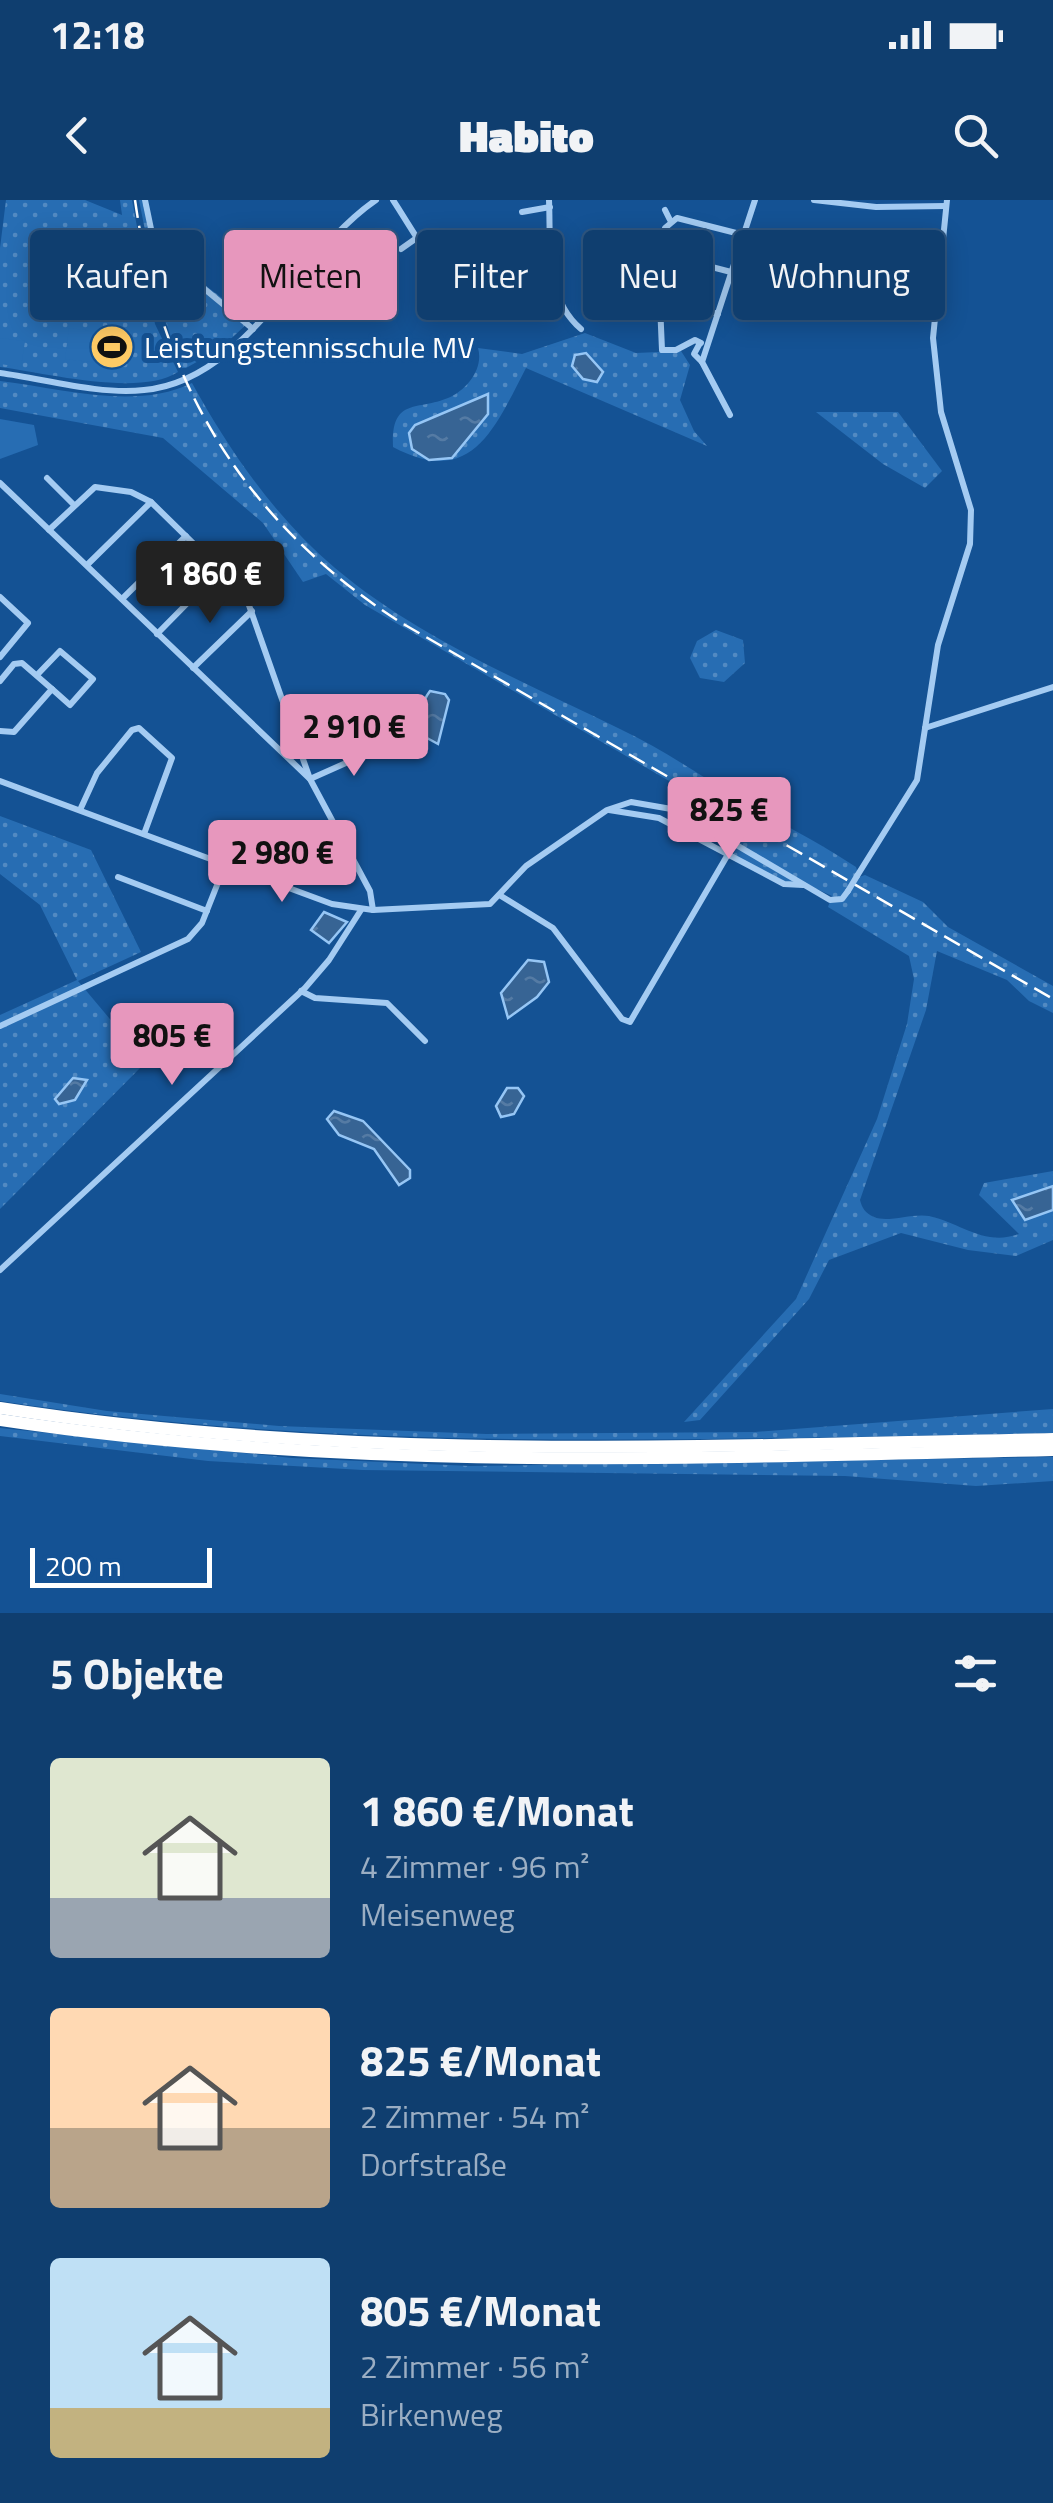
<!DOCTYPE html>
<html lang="de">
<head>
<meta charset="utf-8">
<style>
	:root { --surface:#0f3e6f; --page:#184574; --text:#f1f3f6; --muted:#9baec3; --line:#2f5782; --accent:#e797bd }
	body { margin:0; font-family:"Titillium Web",sans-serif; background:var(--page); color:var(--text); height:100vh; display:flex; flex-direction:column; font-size:38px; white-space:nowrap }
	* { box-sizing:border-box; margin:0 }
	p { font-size:32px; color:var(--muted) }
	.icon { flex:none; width:55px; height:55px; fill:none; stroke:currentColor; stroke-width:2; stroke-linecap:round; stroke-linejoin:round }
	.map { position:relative; height:1413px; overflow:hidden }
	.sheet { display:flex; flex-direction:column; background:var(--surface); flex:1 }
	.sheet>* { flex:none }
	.banner { position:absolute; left:30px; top:30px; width:995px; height:90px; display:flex; gap:20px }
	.scale { position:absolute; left:30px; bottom:25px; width:182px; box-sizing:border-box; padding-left:10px; border:5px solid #fff; border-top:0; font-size:28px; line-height:35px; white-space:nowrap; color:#fff; -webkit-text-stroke:8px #145294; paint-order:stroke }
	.price { position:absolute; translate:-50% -85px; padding:0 22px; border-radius:10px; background:var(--accent); color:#111; font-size:32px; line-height:65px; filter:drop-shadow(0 2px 5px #0008) }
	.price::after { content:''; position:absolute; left:50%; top:60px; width:30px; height:22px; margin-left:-15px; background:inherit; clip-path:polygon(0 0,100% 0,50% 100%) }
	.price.on { background:#222; color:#fff }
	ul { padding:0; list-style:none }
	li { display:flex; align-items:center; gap:30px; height:250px; padding:0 50px }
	li span { display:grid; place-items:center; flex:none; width:280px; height:200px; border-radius:10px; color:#555 }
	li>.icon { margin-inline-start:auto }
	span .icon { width:120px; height:120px; fill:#fffc; stroke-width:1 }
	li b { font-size:42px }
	h2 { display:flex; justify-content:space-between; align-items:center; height:120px; padding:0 50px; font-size:42px }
	.chip { padding:0 35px; border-radius:10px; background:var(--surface); box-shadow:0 5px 25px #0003,0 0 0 2px var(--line); font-size:35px; line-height:90px }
	.chip.on { background:var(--accent); color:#111 }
	.status { display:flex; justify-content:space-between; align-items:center; height:70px; padding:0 50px; background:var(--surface); direction:ltr }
	.status svg { height:28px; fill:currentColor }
	header { display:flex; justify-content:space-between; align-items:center; height:130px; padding:0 50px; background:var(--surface); font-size:45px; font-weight:800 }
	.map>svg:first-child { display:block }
	.grass { fill:url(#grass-dots) }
	.park { fill:#276db3 }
	.water { fill:url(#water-ripples); stroke:#96c6f5; stroke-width:2.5 }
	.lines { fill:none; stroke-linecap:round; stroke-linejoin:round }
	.street { stroke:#a4cbf2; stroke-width:6 }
	.highway { stroke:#fff; stroke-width:12 }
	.rail { stroke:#fff; stroke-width:2.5; stroke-dasharray:18 8; stroke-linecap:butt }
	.street-bridge { stroke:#a4cbf2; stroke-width:6 }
	.labels { text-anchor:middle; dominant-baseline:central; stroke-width:10; stroke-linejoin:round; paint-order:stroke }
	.poi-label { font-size:30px; fill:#fff; stroke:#145294; text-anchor:start }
</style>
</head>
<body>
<div class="status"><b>12:18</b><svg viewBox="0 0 49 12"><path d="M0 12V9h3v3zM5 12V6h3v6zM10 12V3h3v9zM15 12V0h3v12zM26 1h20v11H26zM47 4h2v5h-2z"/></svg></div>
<header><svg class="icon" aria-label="back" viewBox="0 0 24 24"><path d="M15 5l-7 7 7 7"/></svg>Habito<svg class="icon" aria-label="search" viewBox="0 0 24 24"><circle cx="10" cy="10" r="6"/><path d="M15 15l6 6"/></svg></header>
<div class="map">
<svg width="1053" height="1413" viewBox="0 0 1053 1413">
	<defs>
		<pattern id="grass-dots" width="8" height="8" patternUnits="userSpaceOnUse" patternTransform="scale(2.5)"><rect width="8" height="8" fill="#276db3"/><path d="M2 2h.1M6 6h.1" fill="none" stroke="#528ac2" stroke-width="1.8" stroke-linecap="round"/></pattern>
		<pattern id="water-ripples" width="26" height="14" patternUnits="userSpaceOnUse" patternTransform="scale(2.5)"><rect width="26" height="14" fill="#376494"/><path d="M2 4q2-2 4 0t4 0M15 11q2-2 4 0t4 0" fill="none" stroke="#557ba4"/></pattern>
	</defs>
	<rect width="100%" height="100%" fill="#145294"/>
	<g class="grass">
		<path d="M6,0h79l37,15 -2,-15h12l23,124 23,48c-39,25 -131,1 -178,-5v-119z"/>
		<path d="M139,0h8l6,38 6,12 92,70 -31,29 -34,19h-4l-22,-62z"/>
		<path d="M585,133l51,20 45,-2 9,14 -10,35 14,31 13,15 -181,-78c-33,64 -55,120 -133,79 -2,-50 24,-36 55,-49 19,-8 36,-30 30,-50l44,6z"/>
		<path d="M0,181c61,7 135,30 192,2 38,69 83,134 143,185 83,70 189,114 285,161 41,19 79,46 118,69 40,24 80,44 118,69l3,10 6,-2 58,27 25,25 105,59v27l-24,-12 -22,-21 -70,-29 -11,59 -66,190c2,8 5,13 14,17 14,6 38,-4 55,-1 32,7 56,31 90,18l-40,-39 5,-12 69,-12v15l-40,14 13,20 27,-10v30l-37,16 -48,-6 -67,-17 -72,27 -20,39 -109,121 -16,2 112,-123 81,-180 30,-95 7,-45 -5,-23 -81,-49 4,-11 -35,-16 -5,5 -60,-28 15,-31 -382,-221 -39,-31 -23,8 -40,-59 -100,-85 -163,-30z"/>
		<path d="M816,212h82l44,59 -17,17 -42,-24z"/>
		<path d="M716,430l27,10 2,23 -21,19 -24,-4 -10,-20 7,-17z"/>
		<path d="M0,616l91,34 50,102 -63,29 68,81 -146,147v-194l77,-35 -37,-75 -40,-31z"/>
		<path d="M0,1194l107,17 172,15 207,8 269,-2 298,-23v24c-351,6 -705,21 -1053,-32z"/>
		<path d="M0,1228l292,30 178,8 583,-9v24l-77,5 -131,-10 -482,-6 -155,-9 -208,-25z"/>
	</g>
	<g class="park">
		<path d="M63,76l59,7 -4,30 -59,-7z"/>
		<path d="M69,128l33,4 -4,31 -33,-4z"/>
		<path d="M0,138l25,3 -4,26 -21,-3z"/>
		<path d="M0,219l34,6 4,20 -38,14z"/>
	</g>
	<g class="water">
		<path d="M586,153l17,19 -6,10 -14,-3 -11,-13 3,-11z"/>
		<path d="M488,194v20l-36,44 -23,2 -17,-11 -3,-16 6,-8z"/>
		<path d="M430,491l15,3 4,6 -11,44 -11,-6c-3,-17 -9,-32 3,-47z"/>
		<path d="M324,712l23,10 -18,21 -18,-13z"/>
		<path d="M528,760l16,2 5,20 -12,15 -29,21 -7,-25z"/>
		<path d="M73,878l14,2 -12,20 -16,4 -4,-5z"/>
		<path d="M507,888h11l6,8 -10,18 -13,3 -5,-11z"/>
		<path d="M334,911l29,10 47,49v8l-11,7 -25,-36 -35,-14 -12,-16z"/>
		<path d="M1053,986v24l-28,10 -13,-20z"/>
	</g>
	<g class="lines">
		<g class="street">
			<path d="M145,0l10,48 98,81"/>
			<path d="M393,0c41,63 76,142 165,99"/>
			<path d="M549,0c2,44 -5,98 32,129"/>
			<path d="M814,0l62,7 70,-1"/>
			<path d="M665,10l5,10"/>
			<path d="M522,12l28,-5"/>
			<path d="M401,49l17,-12"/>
			<path d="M427,52l21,-14"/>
			<path d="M731,72l-73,-19 7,-25 12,-10 67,17"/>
			<path d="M457,91l28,-37"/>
			<path d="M700,143l-6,11 8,8"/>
			<path d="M701,143l-6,-3 -19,10h-14l-2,-46 8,-3 50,13"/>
			<path d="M0,173c45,6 99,22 144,17 102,-9 153,-136 232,-190"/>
			<path d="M730,215l-28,-53 53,-162"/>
			<path d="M47,278l27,27"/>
			<path d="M0,283l310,296 60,112 3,19"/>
			<path d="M49,330l46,-43 36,5 20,10 94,92 65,185 74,-33"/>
			<path d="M87,365l64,-63"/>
			<path d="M0,397l28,26 -28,34"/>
			<path d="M122,399l64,-63"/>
			<path d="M157,434l63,-64"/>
			<path d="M193,468l59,-57"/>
			<path d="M37,475l23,-24 33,28 -23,26 -18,-16"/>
			<path d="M0,481l14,-17 8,-1 30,26 -38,43 -14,-1"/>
			<path d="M925,528l128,-41"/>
			<path d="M0,581l332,123 41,6 117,-6 36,-38 81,-56 24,-8 46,8 153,90 12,-1 6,-8"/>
			<path d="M80,610l17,-37 35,-43 7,-2 33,30 -28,76"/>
			<path d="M609,610l50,8 125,66 19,1"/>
			<path d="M857,676l60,-96 21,-135 32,-101 1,-34 -30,-98 -8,-74 14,-138"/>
			<path d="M118,677l89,34"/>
			<path d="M501,696l52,32 69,91 8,3 97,-166"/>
			<path d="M301,791l14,7 72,5 38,38"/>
			<path d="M0,826l188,-87 14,-16 23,-58"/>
			<path d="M0,1070l305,-282 24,-28 32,-50"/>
		</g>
		<g class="highway">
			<path d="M0,1208c348,54 702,38 1053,31"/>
			<path d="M0,1220c349,53 702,38 1053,30"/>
		</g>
		<path class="rail" d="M135,0c26,183 108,321 265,422l653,377"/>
		<path class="street-bridge" d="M848,691l9,-15"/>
	</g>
	<defs>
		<symbol id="stadium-disc" viewBox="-11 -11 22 22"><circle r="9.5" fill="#ffcb65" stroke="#145294"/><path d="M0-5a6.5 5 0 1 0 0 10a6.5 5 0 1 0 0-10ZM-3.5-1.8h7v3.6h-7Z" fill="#111"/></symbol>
	</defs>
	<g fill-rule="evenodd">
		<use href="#stadium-disc" x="87" y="122" width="50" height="50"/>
	</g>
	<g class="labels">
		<g class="poi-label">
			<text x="144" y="147">Leistungstennisschule MV</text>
		</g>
	</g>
</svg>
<div class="scale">200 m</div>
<b class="price on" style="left:210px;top:426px">1 860 €</b>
<b class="price" style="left:354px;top:579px">2 910 €</b>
<b class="price" style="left:729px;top:662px">825 €</b>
<b class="price" style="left:282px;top:705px">2 980 €</b>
<b class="price" style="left:172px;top:888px">805 €</b>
<div class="banner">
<a class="chip">Kaufen</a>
<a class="chip on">Mieten</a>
<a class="chip">Filter</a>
<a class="chip">Neu</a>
<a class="chip">Wohnung</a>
</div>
</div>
<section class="sheet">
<h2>5 Objekte<svg class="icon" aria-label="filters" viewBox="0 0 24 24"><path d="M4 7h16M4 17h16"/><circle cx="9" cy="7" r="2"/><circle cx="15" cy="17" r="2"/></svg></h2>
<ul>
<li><span style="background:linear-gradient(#dfe7d0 70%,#9aa5b1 0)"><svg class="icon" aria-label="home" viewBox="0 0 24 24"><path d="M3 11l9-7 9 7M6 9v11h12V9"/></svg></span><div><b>1 860 €/Monat</b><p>4 Zimmer · 96 m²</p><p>Meisenweg</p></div></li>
<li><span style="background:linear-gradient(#ffd9b3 60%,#b9a48a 0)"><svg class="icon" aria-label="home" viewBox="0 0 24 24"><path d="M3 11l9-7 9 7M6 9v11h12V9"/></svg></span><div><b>825 €/Monat</b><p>2 Zimmer · 54 m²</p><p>Dorfstraße</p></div></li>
<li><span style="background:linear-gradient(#bfe0f5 75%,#c2b280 0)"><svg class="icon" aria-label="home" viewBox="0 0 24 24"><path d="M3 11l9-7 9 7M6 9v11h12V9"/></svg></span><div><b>805 €/Monat</b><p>2 Zimmer · 56 m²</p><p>Birkenweg</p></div></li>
</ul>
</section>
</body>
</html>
